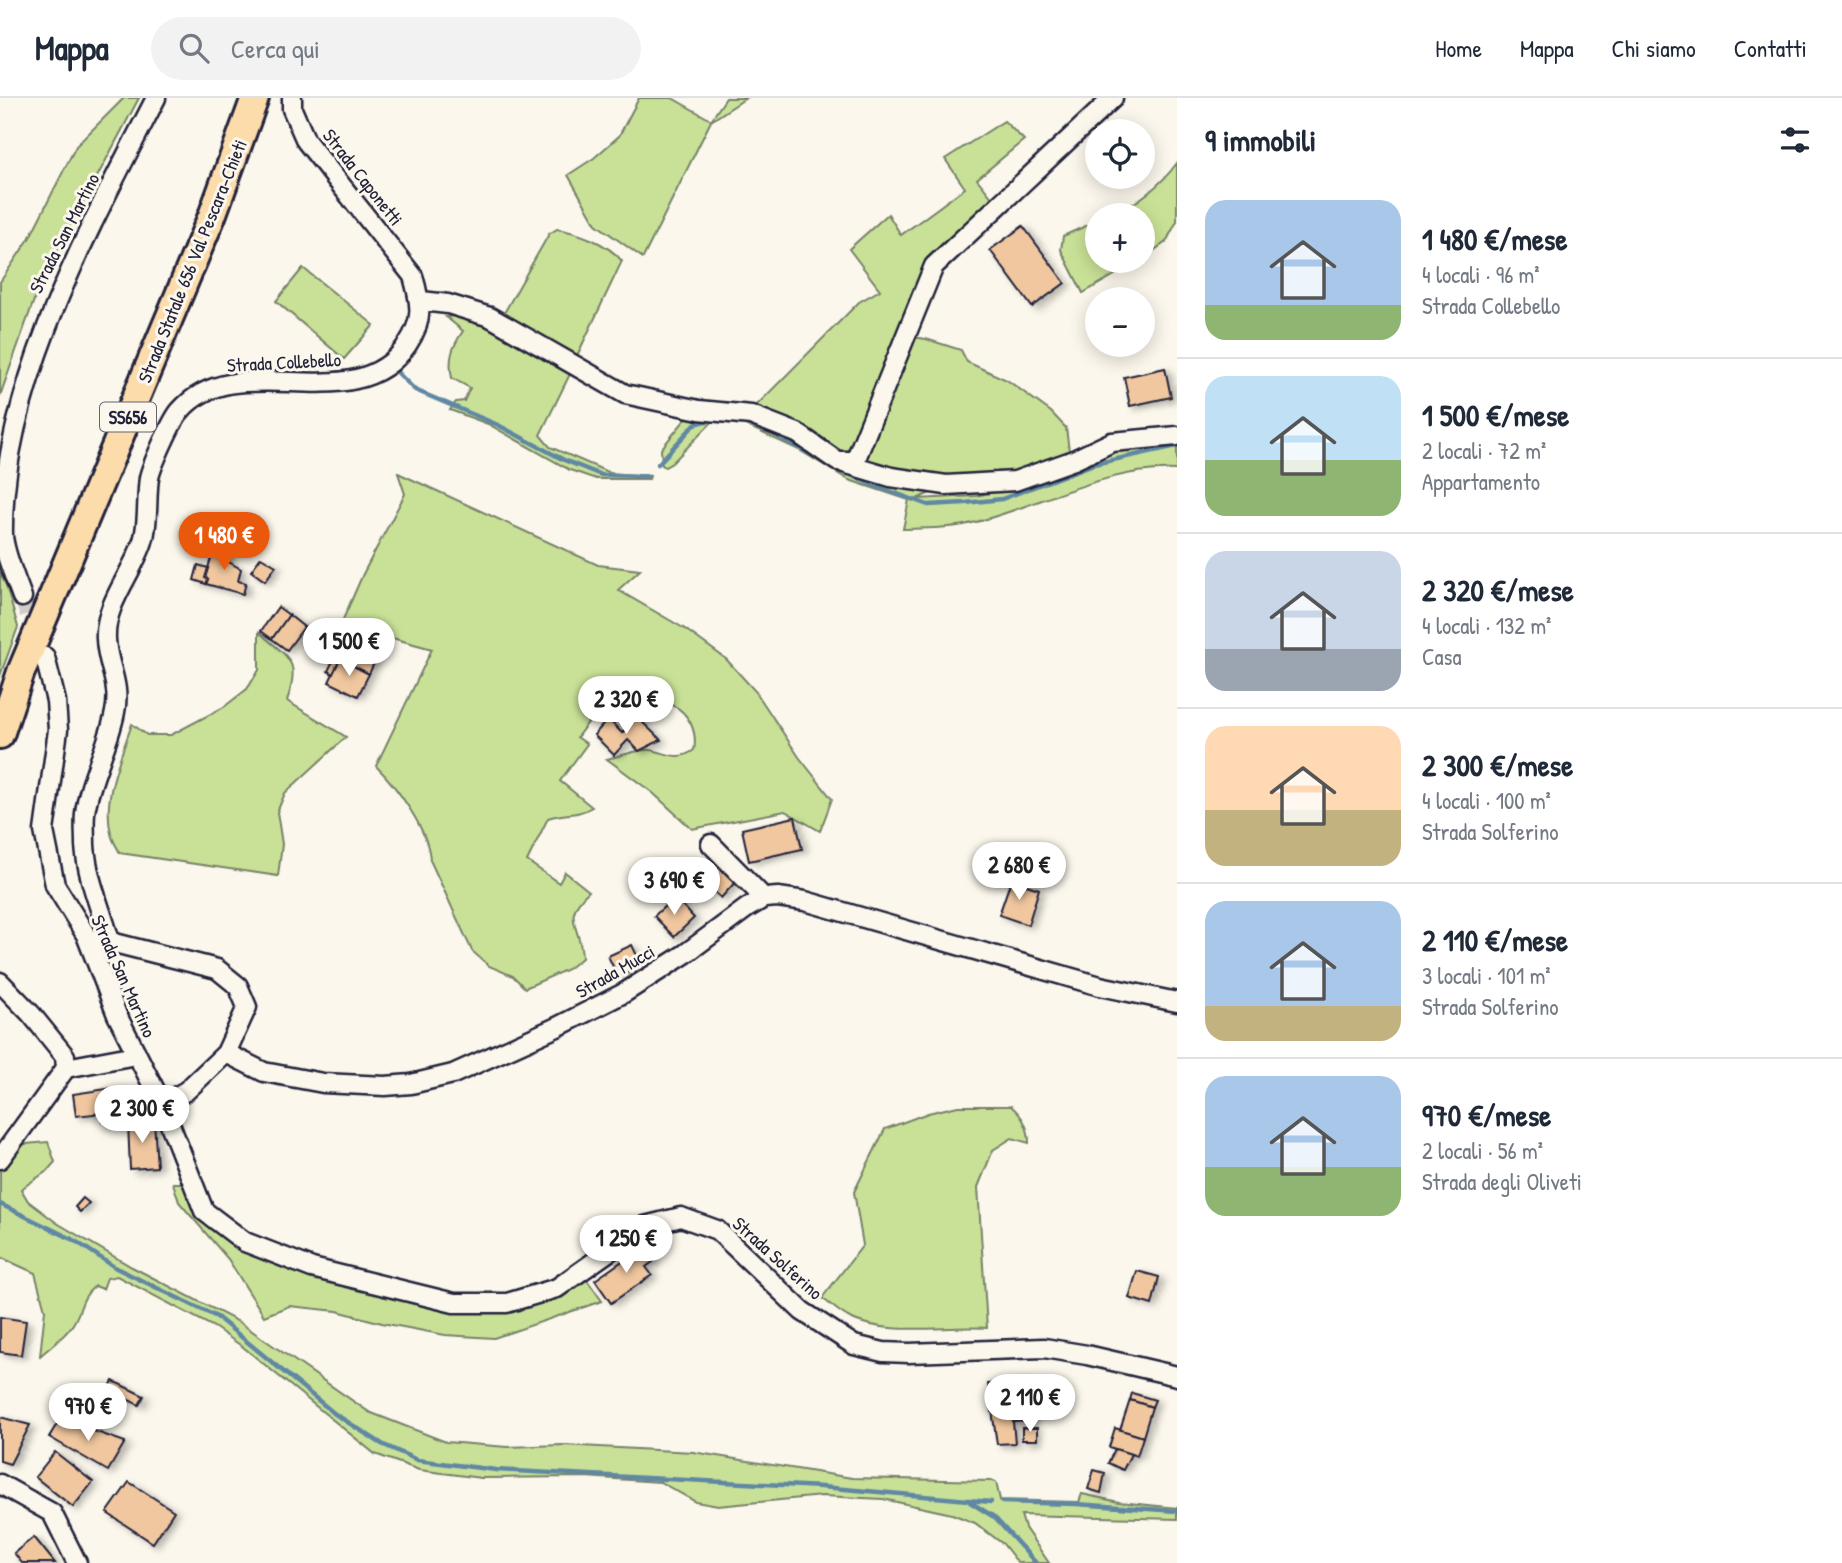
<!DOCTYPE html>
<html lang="it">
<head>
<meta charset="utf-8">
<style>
	:root { --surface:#fff; --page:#f2f2f3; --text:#1f2937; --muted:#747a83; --line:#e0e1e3; --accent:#ea580c }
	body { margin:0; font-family:"Patrick Hand",sans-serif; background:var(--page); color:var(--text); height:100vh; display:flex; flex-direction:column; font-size:26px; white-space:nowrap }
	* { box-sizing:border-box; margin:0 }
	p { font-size:23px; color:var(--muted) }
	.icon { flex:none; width:38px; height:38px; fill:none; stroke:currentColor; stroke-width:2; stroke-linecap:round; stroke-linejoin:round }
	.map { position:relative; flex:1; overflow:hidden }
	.drawer { display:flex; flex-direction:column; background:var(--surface); width:665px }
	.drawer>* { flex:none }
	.tools { position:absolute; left:1085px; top:21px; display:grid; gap:14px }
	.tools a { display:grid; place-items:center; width:70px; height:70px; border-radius:50%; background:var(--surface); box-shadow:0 4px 18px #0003; font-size:35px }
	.price { position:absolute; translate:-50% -60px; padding:0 16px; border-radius:24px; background:#fff; color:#222; font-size:23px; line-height:46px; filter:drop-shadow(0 2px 4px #0008) }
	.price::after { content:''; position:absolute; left:50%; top:42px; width:21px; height:16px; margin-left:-10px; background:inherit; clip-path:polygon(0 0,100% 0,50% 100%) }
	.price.selected { background:var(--accent); color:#fff }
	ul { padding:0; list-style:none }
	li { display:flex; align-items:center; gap:21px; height:175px; padding:0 28px }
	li+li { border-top:2px solid var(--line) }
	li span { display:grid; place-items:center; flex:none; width:196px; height:140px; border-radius:21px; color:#555 }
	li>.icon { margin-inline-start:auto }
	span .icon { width:84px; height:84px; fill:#fffc; stroke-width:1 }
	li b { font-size:30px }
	h2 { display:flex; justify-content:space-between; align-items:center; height:84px; padding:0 28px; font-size:30px }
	header { display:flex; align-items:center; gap:42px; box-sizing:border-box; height:98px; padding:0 35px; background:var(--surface); border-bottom:2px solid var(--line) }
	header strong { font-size:33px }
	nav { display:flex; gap:38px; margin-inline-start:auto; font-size:24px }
	.search { width:490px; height:63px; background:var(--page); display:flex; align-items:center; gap:18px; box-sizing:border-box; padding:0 24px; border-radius:38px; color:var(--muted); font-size:26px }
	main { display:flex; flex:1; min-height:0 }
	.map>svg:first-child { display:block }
	.green { fill:#c9e197; stroke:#768269; stroke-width:2 }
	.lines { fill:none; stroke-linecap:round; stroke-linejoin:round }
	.stream { stroke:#6088a4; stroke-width:4.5 }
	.building { fill:#f0c79f; stroke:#22223b; stroke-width:2; filter:url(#shadow) }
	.minor-tunnel { stroke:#d0ccc9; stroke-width:18; stroke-dasharray:18 9; stroke-linecap:butt }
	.minor-casing { stroke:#22223b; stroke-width:23 }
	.highway-casing { stroke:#22223b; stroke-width:32 }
	.minor { stroke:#fbf7ec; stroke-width:18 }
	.highway { stroke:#fddcac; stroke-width:26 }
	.labels { text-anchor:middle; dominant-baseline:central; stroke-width:6; stroke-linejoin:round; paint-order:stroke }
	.shield { fill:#fbf7ec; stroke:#636270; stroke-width:2 }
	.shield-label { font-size:18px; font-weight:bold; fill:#22223b }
	.street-label { font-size:19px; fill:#22223b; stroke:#fbf7ec }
</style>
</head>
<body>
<header>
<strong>Mappa</strong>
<div class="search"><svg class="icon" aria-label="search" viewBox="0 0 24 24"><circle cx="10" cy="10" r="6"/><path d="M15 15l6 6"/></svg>Cerca qui</div>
<nav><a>Home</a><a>Mappa</a><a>Chi siamo</a><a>Contatti</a></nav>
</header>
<main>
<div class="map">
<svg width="1177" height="1465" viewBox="0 0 1177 1465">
	<defs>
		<filter id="shadow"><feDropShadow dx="5" dy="3" stdDeviation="3.5" flood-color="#0004"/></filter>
	</defs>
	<rect width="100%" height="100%" fill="#fbf7ec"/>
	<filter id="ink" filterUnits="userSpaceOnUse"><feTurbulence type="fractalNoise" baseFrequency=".0143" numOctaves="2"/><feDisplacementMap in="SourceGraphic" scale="14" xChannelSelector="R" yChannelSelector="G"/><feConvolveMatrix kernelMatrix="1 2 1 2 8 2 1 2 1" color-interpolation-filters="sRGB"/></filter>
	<g filter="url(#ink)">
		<g class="green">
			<path d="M124,0h15l-100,188 -39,110v-114l29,-43 47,-93z"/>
			<path d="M639,0h33l39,22 15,-22h20l-35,23 -68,137 -47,-34 -28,-49 26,-17 25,-22z"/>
			<path d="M1004,23l20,19 -47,39 19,24 -61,55 -23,79 14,2 35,11 6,12 40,18 44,32 15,16 3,23c-43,31 -105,24 -152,48l59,-3 45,-10 70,-29 34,-10 52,-6v29c-71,-4 -141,38 -209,54 -20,5 -44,4 -65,5l6,-29 -60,-20 -50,-30 -58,-27 -26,-4 -43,44 -7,4 -3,-2 -1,-16 27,-33 55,-7 15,-5 101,-102 21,-12 -31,-41 39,-35 13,21 64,-47 -20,-29z"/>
			<path d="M1177,65v58l-11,21 -23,16v-43h-32c25,-10 50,-30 66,-52z"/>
			<path d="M1097,123v40h42l-56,32 -22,-43 2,-14z"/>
			<path d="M557,131c23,4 50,14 65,32l-48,101 -74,-42 49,-86z"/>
			<path d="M303,170l71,57 -30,34 -68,-58z"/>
			<path d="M462,217l12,3 97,54 -31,63 10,12 60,26 40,3 -1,3h-53l-26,-9 -82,-46 -38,-14 6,-8 8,-1 6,-13 -18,-10c-4,-19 0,-31 11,-47l-17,-14z"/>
			<path d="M398,375l200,92 42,5 -22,20 67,39 41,30 30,33 43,65 33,42 -12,32 -35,-20 -93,18 -39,-36 -46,-34c10,-2 35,-11 44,-9 17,3 27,12 43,0 2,-9 1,-17 -3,-26 -11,-23 -29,-22 -51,-22 -12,0 -21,-1 -32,4 -14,7 -22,19 -31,31l10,7 -27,37 32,26c-17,10 -25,5 -44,11l-21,43 32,22 6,-11 24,19c-30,27 -7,36 -7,67l-14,11 -43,19 -12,-12 -24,-10 -17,-15 -42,-91c-1,-29 -33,-73 -54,-94l56,-117 -91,-25 22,-50 42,-80z"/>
			<path d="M0,474l6,13 12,42 -18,49z"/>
			<path d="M259,534c30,27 42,27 28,69l59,36 -61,56 -8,19 5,32 -4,32 -158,-23c-3,-6 -8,-13 -9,-20 -9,-35 10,-76 21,-109l15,11h24l53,-28 23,-18 12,-19z"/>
			<path d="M958,1008h53c12,10 18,21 18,37l-17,-5 -19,12 -15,37 9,141c-42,-3 -101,9 -139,-11 -9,-5 -18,-13 -26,-19l41,-53 -9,-53 31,-63 43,-16z"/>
			<path d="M48,1044l7,20 -8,9 -26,18 7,12 29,22 75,44 107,55 130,90 77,30 61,5 55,-2 131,7 159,26 139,3 5,1 4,18 79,2 3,-8 37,8 58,6v11l-156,-4 4,13 24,35h-31l-15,-19 -28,-21 -23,-9 -69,-15 -61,-3 -104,10 -22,-4 -36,-20 -75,-5 -104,1 -62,-8 -44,-16 -132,-107 -29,-20 -97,-51 -10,2 -4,11 -8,-3c-15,12 -12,22 -22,38 -8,13 -22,22 -33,32l5,-46 -10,-37 -35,-16v-96l15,-16z"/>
			<path d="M173,1085h19l52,61 203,63 42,5 41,-6 57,-26 15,21 -108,37 -49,-3 -63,-12 -45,-12 -48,-5 -25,10 -36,-57 -49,-57z"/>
		</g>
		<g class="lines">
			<g class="stream">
				<path d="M398,275l17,17 83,35 66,35 37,15 46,1"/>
				<path d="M743,324l31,12 49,27"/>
				<path d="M658,366l37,-40 18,-5"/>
				<path d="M833,369l40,18 55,20 37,-2 37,-4 92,-35 83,-18"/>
				<path d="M0,1106l74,36 42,28 101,49 118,97 47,30 35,16 79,10 326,17 169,15"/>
				<path d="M970,1404l24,15 42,46"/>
				<path d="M1002,1404l74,2 101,7"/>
			</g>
		</g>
		<g class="building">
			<path d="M1023,128l42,57 -33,24 -42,-57z"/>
			<path d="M1165,270l6,29 -41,9 -6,-29z"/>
			<path d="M215,447l15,5 -3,11 14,8 -3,12 8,2 -3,11 -37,-10 2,-5 -3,-1z"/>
			<path d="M261,459l15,9 -11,15 -14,-10z"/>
			<path d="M198,467l10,3 -3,10 3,1 -2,5 -12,-4z"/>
			<path d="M278,509l11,8 -17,24 -11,-8z"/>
			<path d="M289,517l15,12 -17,23 -15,-11z"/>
			<path d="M341,546l6,3 -14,27 -5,-3z"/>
			<path d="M347,549l28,14 -6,13 -29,-15z"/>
			<path d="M340,561l29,15 -11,22 -29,-14z"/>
			<path d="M637,619l24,23 -22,11 -11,-11 -14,15 -20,-20 14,-16 14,14z"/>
			<path d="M795,719l7,32 -53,12 -7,-32z"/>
			<path d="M715,761l23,20 -17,19 -22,-20z"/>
			<path d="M1011,782l28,9 -11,36 -29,-10z"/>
			<path d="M675,799l19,21 -20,19 -20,-21z"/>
			<path d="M632,847l10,21 -24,11 -10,-21z"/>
			<path d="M113,990l14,3 3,27 -27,4 -1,-9 -26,3 -3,-22z"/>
			<path d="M154,1023l3,46 -27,2 -2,-46z"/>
			<path d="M83,1100l6,5 -9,9 -5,-5z"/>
			<path d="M644,1148l10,15 -8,6 6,8 -41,28 -16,-23z"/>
			<path d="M1137,1173l22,6 -7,28 -23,-7z"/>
			<path d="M0,1219l26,4 -5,34 -21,-3z"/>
			<path d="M113,1283l31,15 -5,9 -31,-15z"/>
			<path d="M1020,1283h8l3,40 -18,1 2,21 -18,1 -9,-60 9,-1 1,22 24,-2z"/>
			<path d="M1020,1283l2,22 -24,2 -1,-22z"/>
			<path d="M1132,1295l23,7 -3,7 -22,-7z"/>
			<path d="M1130,1302l22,7 -9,30 -23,-7z"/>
			<path d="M1030,1303h6l1,14h-6z"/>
			<path d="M0,1319l30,8 -20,39 -10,-3z"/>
			<path d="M60,1321l65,23 -17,29 -59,-34z"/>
			<rect x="1022" y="1330" width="15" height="12"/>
			<path d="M1115,1330l28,9 -6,19 -28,-9z"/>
			<path d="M1115,1351l16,5 -8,16 -15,-7z"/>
			<path d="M55,1354l38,30 -20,25 -38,-30z"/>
			<path d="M1094,1372l11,3 -4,20 -13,-4z"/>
			<path d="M129,1384l45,29 -21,32 -46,-30z"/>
			<path d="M34,1439l21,26h-33l-8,-10z"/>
		</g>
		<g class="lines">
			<path class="minor-tunnel" d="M22,499l17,42"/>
			<defs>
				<g id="minor">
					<path d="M421,203l27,3 42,13 135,77 74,16 52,5 46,18 40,28h18l79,-195 179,-168"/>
					<path d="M844,365l47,14 55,8 69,-4 59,-21 38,-18 65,-6"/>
					<path d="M22,499c-7,-20 -17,-41 -19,-61 -3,-148 88,-311 153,-438"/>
					<path d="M45,559l11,44 2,29 -14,101 11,54 31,50 31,80 45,89 42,107 41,31 67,26 142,35h53l50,-15 88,-62 36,-9 36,13 85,81 52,34 29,7 26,1 135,-5 43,7 90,21"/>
					<path d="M711,746l53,54"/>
					<path d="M99,841l118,30 21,17 9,21 -21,46 -40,38 -24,13"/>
					<path d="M110,843c-9,-33 -23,-62 -25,-96 0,-11 -1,-22 0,-32 4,-33 24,-68 30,-101 6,-29 -8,-46 -9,-73 -2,-35 27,-66 37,-98 6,-19 3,-43 6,-63 2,-11 23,-58 31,-67 57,-67 174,12 227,-66 17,-25 14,-41 6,-69l-107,-135 -14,-32v-11"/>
					<path d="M0,884l31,32 34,42 1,12 -66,91"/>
					<path d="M226,955l38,19 59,11 62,3 26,-2 42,-10 104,-47 67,-34 61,-39 62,-46 17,-10 14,-1 27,4 295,85 77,16"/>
					<path d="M66,970l70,-13"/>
					<path d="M0,1386l52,29 25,50"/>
				</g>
				<path id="highway" d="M0,637l21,-63 191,-456 43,-118"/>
			</defs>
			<use href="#minor" class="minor-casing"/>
			<use href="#highway" class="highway-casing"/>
			<use href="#minor" class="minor"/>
			<use href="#highway" class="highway"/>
		</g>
	</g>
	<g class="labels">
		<rect class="shield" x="100" y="304.5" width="56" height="29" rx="5"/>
		<g class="shield-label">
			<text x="128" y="319">SS656</text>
		</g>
		<g class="street-label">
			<text transform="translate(363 79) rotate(52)">Strada Caponetti</text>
			<text transform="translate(64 135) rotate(-63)">Strada San Martino</text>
			<text transform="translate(192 163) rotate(-68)">Strada Statale 656 Val Pescara-Chieti</text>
			<text transform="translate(284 264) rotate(-3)">Strada Collebello</text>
			<text transform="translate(615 873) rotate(-30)">Strada Mucci</text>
			<text transform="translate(124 878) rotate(66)">Strada San Martino</text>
			<text transform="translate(778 1160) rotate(42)">Strada Solferino</text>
		</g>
	</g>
</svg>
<div class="tools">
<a><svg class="icon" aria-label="locate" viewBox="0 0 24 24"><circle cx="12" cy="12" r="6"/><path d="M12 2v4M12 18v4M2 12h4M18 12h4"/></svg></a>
<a>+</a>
<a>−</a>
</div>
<b class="price selected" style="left:224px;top:474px">1 480 €</b>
<b class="price" style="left:349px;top:580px">1 500 €</b>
<b class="price" style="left:626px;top:638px">2 320 €</b>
<b class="price" style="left:1019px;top:804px">2 680 €</b>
<b class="price" style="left:674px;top:819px">3 690 €</b>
<b class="price" style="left:142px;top:1047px">2 300 €</b>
<b class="price" style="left:626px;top:1177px">1 250 €</b>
<b class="price" style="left:1030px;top:1336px">2 110 €</b>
<b class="price" style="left:88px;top:1345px">970 €</b>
</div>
<section class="drawer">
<h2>9 immobili<svg class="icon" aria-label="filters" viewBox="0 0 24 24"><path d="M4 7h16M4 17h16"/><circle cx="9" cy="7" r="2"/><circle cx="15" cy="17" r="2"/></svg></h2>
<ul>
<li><span style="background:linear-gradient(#a9c7e8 75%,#8fb573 0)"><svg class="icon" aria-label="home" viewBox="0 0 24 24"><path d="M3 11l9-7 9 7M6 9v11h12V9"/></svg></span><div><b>1 480 €/mese</b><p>4 locali · 96 m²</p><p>Strada Collebello</p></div></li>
<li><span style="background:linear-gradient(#bfe0f5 60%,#8fb573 0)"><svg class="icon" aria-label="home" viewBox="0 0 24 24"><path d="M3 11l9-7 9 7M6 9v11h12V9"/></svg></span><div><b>1 500 €/mese</b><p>2 locali · 72 m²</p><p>Appartamento</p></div></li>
<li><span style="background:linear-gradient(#c9d6e8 70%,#9aa5b1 0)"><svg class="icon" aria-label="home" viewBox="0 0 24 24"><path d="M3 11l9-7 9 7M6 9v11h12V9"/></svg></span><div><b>2 320 €/mese</b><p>4 locali · 132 m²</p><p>Casa</p></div></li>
<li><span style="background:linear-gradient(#ffd9b3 60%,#c2b280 0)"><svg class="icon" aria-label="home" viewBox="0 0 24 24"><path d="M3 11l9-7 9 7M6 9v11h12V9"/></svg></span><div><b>2 300 €/mese</b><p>4 locali · 100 m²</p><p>Strada Solferino</p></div></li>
<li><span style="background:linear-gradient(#a9c7e8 75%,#c2b280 0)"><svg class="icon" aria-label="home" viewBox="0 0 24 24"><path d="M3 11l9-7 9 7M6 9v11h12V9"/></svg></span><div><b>2 110 €/mese</b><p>3 locali · 101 m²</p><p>Strada Solferino</p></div></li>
<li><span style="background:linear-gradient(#a9c7e8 65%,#8fb573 0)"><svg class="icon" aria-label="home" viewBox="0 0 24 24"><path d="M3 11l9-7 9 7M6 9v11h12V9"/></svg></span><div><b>970 €/mese</b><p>2 locali · 56 m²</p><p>Strada degli Oliveti</p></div></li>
</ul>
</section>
</main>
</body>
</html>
